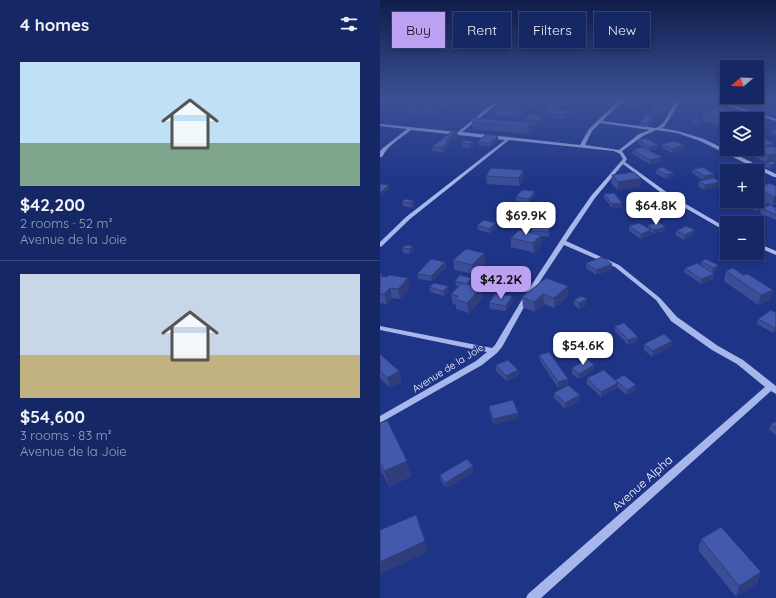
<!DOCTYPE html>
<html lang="en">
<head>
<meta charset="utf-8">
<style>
	:root { --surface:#162765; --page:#23336e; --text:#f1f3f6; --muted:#9ea5bf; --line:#354479; --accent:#bca0f2 }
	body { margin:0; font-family:Quicksand,sans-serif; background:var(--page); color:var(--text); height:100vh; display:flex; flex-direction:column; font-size:15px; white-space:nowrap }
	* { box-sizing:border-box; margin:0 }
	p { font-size:13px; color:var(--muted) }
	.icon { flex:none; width:22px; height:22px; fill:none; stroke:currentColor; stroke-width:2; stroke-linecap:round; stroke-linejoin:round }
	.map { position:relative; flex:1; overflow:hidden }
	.side { display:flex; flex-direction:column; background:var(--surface); width:380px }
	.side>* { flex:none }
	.top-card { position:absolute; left:12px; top:12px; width:324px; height:36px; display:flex; gap:8px }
	.needle { width:26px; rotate:251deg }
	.fabs { position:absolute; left:340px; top:60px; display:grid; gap:8px }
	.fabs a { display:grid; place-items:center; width:44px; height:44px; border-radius:0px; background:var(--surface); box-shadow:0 2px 6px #0003,0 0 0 1px var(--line); font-size:20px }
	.price { position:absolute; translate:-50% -34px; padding:0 9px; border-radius:8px; background:#fff; color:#222; font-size:13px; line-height:26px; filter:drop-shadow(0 1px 2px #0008) }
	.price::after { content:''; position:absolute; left:50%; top:24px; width:12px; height:9px; margin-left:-6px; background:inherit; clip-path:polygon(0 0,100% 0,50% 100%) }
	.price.selected { background:var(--accent); color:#111 }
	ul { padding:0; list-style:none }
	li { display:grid; align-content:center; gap:8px; height:212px; padding:0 20px }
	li+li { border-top:1px solid var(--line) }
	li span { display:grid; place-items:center; height:124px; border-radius:0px; color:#555 }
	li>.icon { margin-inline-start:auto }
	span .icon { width:72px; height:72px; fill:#fffc; stroke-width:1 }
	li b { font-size:17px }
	h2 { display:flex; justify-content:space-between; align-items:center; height:48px; padding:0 20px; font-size:17px }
	.tag { padding:0 14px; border-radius:0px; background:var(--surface); box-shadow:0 2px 6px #0003,0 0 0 1px var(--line); font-size:14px; line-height:36px }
	.tag.selected { background:var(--accent); color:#111 }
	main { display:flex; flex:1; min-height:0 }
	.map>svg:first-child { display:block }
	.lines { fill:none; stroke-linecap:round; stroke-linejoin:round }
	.minor { fill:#a8b7eb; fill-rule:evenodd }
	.wall { fill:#3a4d96 }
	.shaded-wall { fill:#2f3e7a }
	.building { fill:#4359ae; stroke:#2f3e7a }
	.labels { text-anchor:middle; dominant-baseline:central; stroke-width:3.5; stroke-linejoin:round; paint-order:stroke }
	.street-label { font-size:10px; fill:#fff; stroke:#1e3487 }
	.near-street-label { font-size:12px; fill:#fff; stroke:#1e3487 }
</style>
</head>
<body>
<main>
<section class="side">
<h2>4 homes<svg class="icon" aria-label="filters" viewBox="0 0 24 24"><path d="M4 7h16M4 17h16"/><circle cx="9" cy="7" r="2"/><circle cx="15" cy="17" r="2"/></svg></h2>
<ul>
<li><span style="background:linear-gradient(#bfe0f5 65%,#7fa58c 0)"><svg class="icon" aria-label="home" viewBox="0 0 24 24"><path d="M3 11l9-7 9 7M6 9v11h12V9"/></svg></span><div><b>$42,200</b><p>2 rooms · 52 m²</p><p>Avenue de la Joie</p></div></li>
<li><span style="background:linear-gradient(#c9d6e8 65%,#c2b280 0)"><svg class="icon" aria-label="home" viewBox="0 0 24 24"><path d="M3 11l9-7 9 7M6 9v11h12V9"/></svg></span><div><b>$54,600</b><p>3 rooms · 83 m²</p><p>Avenue de la Joie</p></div></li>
</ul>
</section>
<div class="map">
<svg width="396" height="598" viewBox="0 0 396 598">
	<rect width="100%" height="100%" fill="#1e3487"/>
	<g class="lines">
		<g class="minor">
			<path d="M2,100h5l-7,4v-3z"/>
			<path d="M117,100h5l-40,32 118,13 9,-16 30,-29h5l-22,21 53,7c2,-1 4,-1 6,-3 9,-7 9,-25 24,-25l-7,5 -14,22 -3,1 17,3 26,8 72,35v3h-2l-74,-36 -23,-8 -21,-3 -13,6 -21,15 5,8 -2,3 47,34 55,32v4l-59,-34 -45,-34 -28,34 -29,43 53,24 41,33 17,19 41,29 25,14 33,26v8l-5,-3 -230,207h-15l2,-4 237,-207 -28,-23 -25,-14 -41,-29 -15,-21 -41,-33 -51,-22 -35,53 -27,49 -5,6 -15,12 -102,58v-7l96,-55 11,-9 -107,-22v-4l112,22 3,-3 28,-47 45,-69 23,-33 32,-37 -3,-5 -6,-3 -105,-11 -99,79 -28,27 -2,1v-5l26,-25 99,-77 -94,-10c-10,8 -23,15 -29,27h-2v-6l3,-3 24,-19 -27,-3v-2l78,8zM220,123l50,7 -11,4 -20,16 -34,-5 7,-14z"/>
			<path d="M329,100h7l60,19v2z"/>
			<path d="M377,243l19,8v4l-19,-8z"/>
		</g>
	</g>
	<g class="wall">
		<path d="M72,100l-7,5 -9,-1v-3z"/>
		<path d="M142,100h12v3l-1,2 -11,-1z"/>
		<path d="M359,100h24l4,6 -8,1 -8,-4 1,-1 -5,1z"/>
		<path d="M257,103v4l-3,2 -9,-1v-3z"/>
		<path d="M144,106v7l-5,4 -23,-2v-7z"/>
		<path d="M55,108l1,3 -4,3 -8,-1v-3z"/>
		<path d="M167,108l11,1 12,5 -6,5 -14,-2v-3l2,-2 -5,-1z"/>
		<path d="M28,110h13l-6,4h-7z"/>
		<path d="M350,110l-1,6h1v3h-3l-6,7 -19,-6 1,-7z"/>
		<path d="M271,111h14l-5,5 -6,-1v3l-6,9 -8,-1v-3l10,-9z"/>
		<path d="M317,118l5,6 -4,1 -5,-2v-3z"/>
		<path d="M144,119h19l-7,6 -5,-1 1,6 -4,4 -55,-5 -1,-7h52z"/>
		<path d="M396,129v7l-5,-3 1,-3z"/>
		<path d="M78,135l-9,7 1,3 -7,7 -11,-1v-4z"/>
		<path d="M377,138l17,6 -1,3 3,1v13l-3,1 2,5 -6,2 -4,-2 1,-4h1l-12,-6 1,-4 -7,-4h8z"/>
		<path d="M118,139l-8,8 -12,-2v-3z"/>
		<path d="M85,140l8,5 -3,3 -8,-1 -1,-4z"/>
		<path d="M258,140l20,5 -1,4 -8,2 -11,-8z"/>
		<path d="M282,144l22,5 -12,4 -10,-5z"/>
		<path d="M253,150l29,11 -12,3 -18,-10z"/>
		<path d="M313,169l21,5v4l6,8 -16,4 -6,-4 1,-5 4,-1 -11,-7z"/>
		<path d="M276,170l18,7 -7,2 -11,-5z"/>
		<path d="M232,175l29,3 -1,9 -23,3 -6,-7z"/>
		<path d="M106,176l38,2 -5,8 -32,-2z"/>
		<path d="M396,186v18l-4,2 -4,-3 -1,3 9,2v12l-16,-7 1,-4 -5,2 -14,-7 -1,3 -13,2 -6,-5v-4l18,2v-1h17v-14h1z"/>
		<path d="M224,194l18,9v4l-10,1 -8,-10z"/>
		<path d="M155,196l-6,7 -13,-2v-4z"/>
		<path d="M34,201l1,4 -3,3 -9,-2 -1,-4z"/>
		<path d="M97,225l20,3 -7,5 -12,-3z"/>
		<path d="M268,225l17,2 -1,4 -11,3 -2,-2v3l-10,4 -12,-8v-5l19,2z"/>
		<path d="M170,227v5l-1,5 -8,-1 1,8 -8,9 -23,-6v-9l21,-5 -1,-2z"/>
		<path d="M296,231l18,3 -10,6 -9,-5z"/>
		<path d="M26,245l8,6 -4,3 -7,-1 -1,-5z"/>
		<path d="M104,253l1,10 -12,11 -19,-4 -1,-10z"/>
		<path d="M321,261l17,4 -1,5 -5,3 2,1 -1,5 -12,5 -17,-12 1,-4 16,-3z"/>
		<path d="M65,262l1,5 -14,14 -14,-2 -1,-5z"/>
		<path d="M206,263l26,6 -16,6 -10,-7z"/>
		<path d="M346,271l17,4 30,15 -3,10 -12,5 -34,-24z"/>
		<path d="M0,273l3,3 27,12 -10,11 -8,-1 -5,6 -7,-1z"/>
		<path d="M75,281l17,2 -2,2 11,3 2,10 -14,15 -13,-4v-4l-3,-1 -2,-10 8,-7 -3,-1z"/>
		<path d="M188,286v10l-14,12 -10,-4 -9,8 -12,-5 -1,-10z"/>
		<path d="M49,287l20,4 -5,5 -14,-4z"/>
		<path d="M132,296v6l-6,9 -16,-2 -1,-6z"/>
		<path d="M194,300l12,5 -7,4 -5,-4z"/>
		<path d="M396,313v18l-3,2 -16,-9 1,-5z"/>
		<path d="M235,326l22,16 -9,3 -13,-14z"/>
		<path d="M292,341v5l-20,11 -8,-7v-6z"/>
		<path d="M0,354l19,17 3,11 -12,6 -9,-9h-1z"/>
		<path d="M159,355l29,24v5l-10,4 -18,-27z"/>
		<path d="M116,365l22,5 1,5 -12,6 -11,-10z"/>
		<path d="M192,368l22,2 -15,9 -7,-5z"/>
		<path d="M207,378l28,3v-1l21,5 -1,5 -8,5 -10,-8v1l-16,9 -14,-13z"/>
		<path d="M174,393l25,8 -14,8 -11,-11z"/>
		<path d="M109,406l29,7 1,5 -25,7 -5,-14z"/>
		<path d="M396,421v14l-7,-5 2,-6z"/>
		<path d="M0,423l31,53 -22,11 -7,-15 -2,1z"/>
		<path d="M94,472l-27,16 -6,-7 -1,-6z"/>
		<path d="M321,539l60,33 -4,11 -21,14 -38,-47z"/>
	</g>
	<g class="shaded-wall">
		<path d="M67,100h5l-7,5v-3z"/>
		<path d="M367,100h5v2l-5,1z"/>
		<path d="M387,102v4l-8,1 1,-3z"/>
		<path d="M257,103v4l-3,2v-3z"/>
		<path d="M144,106v7l-5,4 -1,-7z"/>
		<path d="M40,107l1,3 -6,4 -1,-3z"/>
		<path d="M285,107v4l-5,5 1,-4z"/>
		<path d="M55,108l1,3 -4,3 -1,-3z"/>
		<path d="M350,110l-2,7 2,-1v3h-3v5l-6,2 1,-7 -1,-6z"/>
		<path d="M190,111v3l-6,5v-4z"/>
		<path d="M274,114v4l-6,9v-4z"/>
		<path d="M162,116l1,3 -7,6v-4z"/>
		<path d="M322,120v4l-4,1v-4z"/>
		<path d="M151,123l1,7 -4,4v-7z"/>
		<path d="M77,131l1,4 -9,7 1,3 -7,7 -1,-4 4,-7z"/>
		<path d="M118,136v3l-8,8v-4z"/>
		<path d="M93,141v4l-3,3v-4z"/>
		<path d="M394,144l-2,8 -14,-2 1,-4z"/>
		<path d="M278,145l-1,4 -8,2v-4z"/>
		<path d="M304,145v4l-12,4v-4z"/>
		<path d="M396,154v7l-9,2 1,-8z"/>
		<path d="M282,157v4l-12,3v-4z"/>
		<path d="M396,163l-1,4 -6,2 1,-4z"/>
		<path d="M143,170l1,8 -5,8v-8z"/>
		<path d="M294,173v4l-7,2v-4z"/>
		<path d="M334,174v4l-11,3 1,-5z"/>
		<path d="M261,178l-1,9 -23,3 1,-8z"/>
		<path d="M340,182v4l-16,4 1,-5z"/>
		<path d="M9,185l1,4 -9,8 -1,-4z"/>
		<path d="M155,191v5l-6,7v-4z"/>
		<path d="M396,196v8l-4,2 2,-9z"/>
		<path d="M34,201l1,4 -3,3 -1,-5z"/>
		<path d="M242,203v4l-10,1v-4z"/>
		<path d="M362,203l-1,4 -13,2 1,-4z"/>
		<path d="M388,203l-1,4 -6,1v1l-5,2 1,-5z"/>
		<path d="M116,223l1,5 -7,5 -1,-4z"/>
		<path d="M170,227v5l-1,5 -1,-5z"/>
		<path d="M285,227l-1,4 -11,3 1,-4z"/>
		<path d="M271,230v5l-10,4v-5z"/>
		<path d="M315,230l-1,4 -10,6 1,-5z"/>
		<path d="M161,235l1,9 -8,9 -1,-10z"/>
		<path d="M33,246l1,5 -4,3 -1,-5z"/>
		<path d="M104,253l1,10 -12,11 -1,-9z"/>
		<path d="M65,262l1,5 -14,14 -1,-5z"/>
		<path d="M232,264v5l-16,6v-5z"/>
		<path d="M338,265l-1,5 -5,3 1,-5z"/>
		<path d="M334,274l-1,5 -12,5v-5z"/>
		<path d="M28,278l2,10 -10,11 -2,-10z"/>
		<path d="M92,278v5l-5,6 -1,-5z"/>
		<path d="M68,286l1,5 -5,5 -1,-5z"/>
		<path d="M188,286v10l-14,12v-10z"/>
		<path d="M10,288l2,10 -5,6 -3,-10z"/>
		<path d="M101,288l2,10 -14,15 -2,-10z"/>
		<path d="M393,290l-3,10 -12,5 3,-10z"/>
		<path d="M163,294l1,10 -9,8 -1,-10z"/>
		<path d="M132,296v6l-6,9v-5z"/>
		<path d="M207,299l-1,6 -7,4v-6z"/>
		<path d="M396,327v4l-3,2 2,-5z"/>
		<path d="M258,337l-1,5 -9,3v-5z"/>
		<path d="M292,341v5l-20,11 1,-6z"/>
		<path d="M214,365v5l-15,9v-5z"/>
		<path d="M138,370l1,5 -12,6 -1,-5z"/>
		<path d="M19,371l3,11 -12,6 -3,-10z"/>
		<path d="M188,379v5l-10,4v-6z"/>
		<path d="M238,383l-1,5 -16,9v-5z"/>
		<path d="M256,385l-1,5 -8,5v-5z"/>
		<path d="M200,395l-1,6 -14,8v-6z"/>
		<path d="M138,413l1,5 -25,7 -1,-6z"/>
		<path d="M27,461l4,15 -22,11 -5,-16z"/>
		<path d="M0,465l2,7 -2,1z"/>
		<path d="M93,466l1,6 -27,16 -2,-5z"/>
		<path d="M45,541l3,11 -47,22 -1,-2v-10z"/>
		<path d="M381,572l-4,11 -21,14 3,-11z"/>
	</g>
	<g class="building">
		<path d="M56,100h11l-2,2 -9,-1z"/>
		<rect x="142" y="100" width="11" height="1"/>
		<path d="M373,100h10l4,2 -7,2z"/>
		<path d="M249,102l8,1 -3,3 -9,-1z"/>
		<path d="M122,104l22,2 -6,4 -22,-2z"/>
		<path d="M170,105h8l-3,4 -8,-1z"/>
		<path d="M34,106l6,1 -6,4 -6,-1z"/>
		<path d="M275,106l10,1 -4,5 -10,-1z"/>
		<path d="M48,107l7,1 -4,3 -7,-1z"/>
		<path d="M340,107l10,3 -9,3 9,3 -8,3 -19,-6z"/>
		<path d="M175,109l15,2 -6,4 -14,-1z"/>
		<path d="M151,114l11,2 -6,5 -12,-2z"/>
		<path d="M265,114h9l-6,9h-8z"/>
		<path d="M96,118l55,5 -3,4 -56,-5z"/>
		<path d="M317,118l5,2 -4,1 -5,-1z"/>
		<path d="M396,129v3l-4,-2z"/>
		<path d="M72,131h5l-11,10h3l-7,7 -10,-1z"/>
		<path d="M106,134l12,2 -8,7 -12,-1z"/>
		<path d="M382,137l12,7 -15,2 -2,-1v-7z"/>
		<path d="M266,138l12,7 -9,2 -11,-7z"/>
		<path d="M85,140l8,1 -3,3 -9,-1z"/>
		<path d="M294,141l10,4 -12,4 -10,-5z"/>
		<path d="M392,146l4,2v6l-8,1 -11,-6z"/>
		<path d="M262,147l20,10 -12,3 -17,-10z"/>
		<path d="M392,161l4,2 -6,2 -4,-2z"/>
		<path d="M282,167l12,6 -7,2 -11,-5z"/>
		<path d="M323,167l11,7 -10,2 -11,-7z"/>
		<path d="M111,168l32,2 -4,8 -33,-2z"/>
		<path d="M254,172l7,6 -23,4 -6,-7z"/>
		<path d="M334,178l6,4 -15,3 -6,-4z"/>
		<path d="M389,183l7,3v10l-2,1 -17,-8v-1z"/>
		<path d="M1,184l8,1 -9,8v-8z"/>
		<path d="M142,190l13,1 -6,8 -13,-2z"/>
		<path d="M234,193l8,10 -10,1 -8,-10z"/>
		<path d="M377,197l11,6 -11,3 -11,-5h11z"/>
		<path d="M25,199l9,2 -3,2 -9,-1z"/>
		<path d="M347,199v2h13l2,2 -13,2 -7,-5z"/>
		<path d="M390,205l6,3v7l-15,-7z"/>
		<path d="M104,220l12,3 -7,6 -12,-4z"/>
		<path d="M279,222l6,5 -11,3 -6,-5z"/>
		<path d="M259,223l12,7 -10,4 -12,-8z"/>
		<path d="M153,226l17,1 -2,5 -17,-1z"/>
		<path d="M306,226l9,4 -10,5 -9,-4z"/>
		<path d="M139,230l22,5 -8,8 -22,-5z"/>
		<path d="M26,245l7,1 -4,3 -7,-1z"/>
		<path d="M86,249l18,4 -12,12 -19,-5z"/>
		<path d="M222,257l10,7 -16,6 -10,-7z"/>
		<path d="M51,259l14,3 -14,14 -14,-2z"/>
		<path d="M326,259l12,6 -5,3 -12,-7z"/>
		<path d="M317,263l17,11 -13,5 -16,-11z"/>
		<path d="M353,268l10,7 5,-1 25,16 -12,5 -35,-24z"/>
		<path d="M9,275l19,3 -10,11 -8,-1 -6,6h-4v-18l7,1z"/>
		<path d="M80,275l12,3 -6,6 -11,-3z"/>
		<path d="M166,278l22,8 -14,12 -11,-4 -9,8 -12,-5z"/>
		<path d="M54,283l14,3 -5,5 -14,-4z"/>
		<path d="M82,283l19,5 -14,15 -12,-4 3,-3 -7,-2z"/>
		<path d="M115,294l17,2 -6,10 -17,-3z"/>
		<path d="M201,296l6,3 -8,4 -5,-3z"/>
		<path d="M391,310l5,3v14l-1,1 -17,-9z"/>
		<path d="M244,323l14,14 -10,3 -13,-14z"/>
		<path d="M284,334l8,7 -19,10 -9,-7z"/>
		<path d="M169,352l19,27 -10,3 -19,-27z"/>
		<path d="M0,354l19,17 -12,7 -7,-7z"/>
		<path d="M207,359l7,6 -15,9 -7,-6z"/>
		<path d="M128,360l10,10 -12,6 -10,-11z"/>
		<path d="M224,370l14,13 -17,9 -14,-14z"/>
		<path d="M244,375l12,10 -9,5 -12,-10z"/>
		<path d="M188,385l12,10 -15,8 -11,-10z"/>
		<path d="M133,400l5,13 -25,6 -4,-13z"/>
		<path d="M7,420l20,41 -23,10 -4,-9v-39z"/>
		<path d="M396,421v7l-5,-4z"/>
		<path d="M87,459l6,7 -28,17 -5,-8z"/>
		<path d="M36,515l9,26 -45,21v-32z"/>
		<path d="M341,527l40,45 -22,14 -38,-47z"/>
	</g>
	<linearGradient id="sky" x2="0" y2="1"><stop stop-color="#101d4a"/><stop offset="0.54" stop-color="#3b5096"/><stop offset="1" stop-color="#3b5096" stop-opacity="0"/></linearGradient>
	<rect width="396" height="184" fill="url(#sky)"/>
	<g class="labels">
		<g class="street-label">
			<text transform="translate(68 368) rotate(-32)">Avenue de la Joie</text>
		</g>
		<g class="near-street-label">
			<text transform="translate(262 483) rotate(-42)">Avenue Alpha</text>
		</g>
	</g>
</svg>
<div class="fabs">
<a><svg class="needle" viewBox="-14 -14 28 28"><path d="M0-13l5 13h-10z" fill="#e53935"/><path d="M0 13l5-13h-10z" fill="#9ea5bf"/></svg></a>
<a><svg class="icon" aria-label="layers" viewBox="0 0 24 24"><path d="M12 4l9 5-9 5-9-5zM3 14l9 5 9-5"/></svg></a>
<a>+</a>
<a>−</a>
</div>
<b class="price" style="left:276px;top:226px">$64.8K</b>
<b class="price" style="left:146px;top:236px">$69.9K</b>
<b class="price selected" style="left:121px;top:300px">$42.2K</b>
<b class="price" style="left:203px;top:366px">$54.6K</b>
<div class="top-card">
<a class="tag selected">Buy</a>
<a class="tag">Rent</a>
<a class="tag">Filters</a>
<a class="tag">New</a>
</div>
</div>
</main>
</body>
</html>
